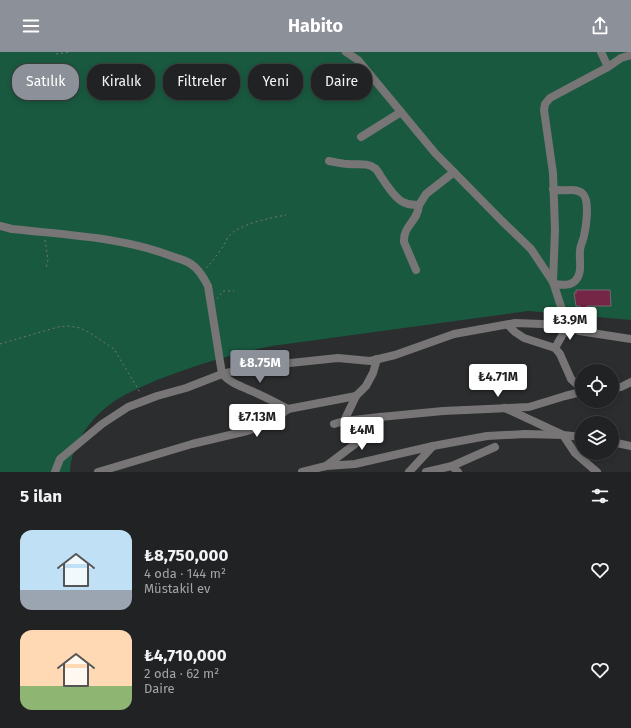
<!DOCTYPE html>
<html lang="tr">
<head>
<meta charset="utf-8">
<style>
	:root { --surface:#202223; --page:#2d2f30; --text:#f1f3f6; --muted:#a2a4a6; --line:#3d3f41; --accent:#8c9099 }
	body { margin:0; font-family:"Fira Sans",sans-serif; background:var(--page); color:var(--text); height:100vh; display:flex; flex-direction:column; font-size:15px; white-space:nowrap }
	* { box-sizing:border-box; margin:0 }
	p { font-size:13px; color:var(--muted) }
	.icon { flex:none; width:22px; height:22px; fill:none; stroke:currentColor; stroke-width:2; stroke-linecap:round; stroke-linejoin:round }
	.map { position:relative; height:420px; overflow:hidden }
	.details { display:flex; flex-direction:column; background:var(--surface); flex:1 }
	.details>* { flex:none }
	.banner { position:absolute; left:12px; top:12px; width:400px; height:36px; display:flex; gap:8px }
	.tools { position:absolute; left:575px; top:312px; display:grid; gap:8px }
	.tools a { display:grid; place-items:center; width:44px; height:44px; border-radius:50%; background:var(--surface); box-shadow:0 2px 6px #0003,0 0 0 1px var(--line); font-size:20px }
	.price { position:absolute; translate:-50% -34px; padding:0 9px; border-radius:4px; background:#fff; color:#222; font-size:13px; line-height:26px; filter:drop-shadow(0 1px 2px #0008) }
	.price::after { content:''; position:absolute; left:50%; top:24px; width:12px; height:9px; margin-left:-6px; background:inherit; clip-path:polygon(0 0,100% 0,50% 100%) }
	.price.selected { background:var(--accent); color:#fff }
	ul { padding:0; list-style:none }
	li { display:flex; align-items:center; gap:12px; height:100px; padding:0 20px }
	li span { display:grid; place-items:center; flex:none; width:112px; height:80px; border-radius:12px; color:#555 }
	li>.icon { margin-inline-start:auto }
	span .icon { width:48px; height:48px; fill:#fffc; stroke-width:1 }
	li b { font-size:17px }
	h2 { display:flex; justify-content:space-between; align-items:center; height:48px; padding:0 20px; font-size:17px }
	.pill { padding:0 14px; border-radius:16px; background:var(--surface); box-shadow:0 2px 6px #0003,0 0 0 1px var(--line); font-size:14px; line-height:36px }
	.pill.selected { background:var(--accent); color:#fff }
	header { display:flex; justify-content:space-between; align-items:center; height:52px; padding:0 20px; background:var(--accent); color:#fff; font-size:18px; font-weight:700 }
	.map>svg:first-child { display:block }
	.green { fill:#19593f }
	.building { fill:#752545; stroke:#706c6d }
	.lines { fill:none; stroke-linecap:round; stroke-linejoin:round }
	.path { stroke:#737476; stroke-width:1; stroke-dasharray:2 3; stroke-linecap:butt }
	.minor { stroke:#777575; stroke-width:8 }
</style>
</head>
<body>
<header><svg class="icon" aria-label="menu" viewBox="0 0 24 24"><path d="M4 6h16M4 12h16M4 18h16"/></svg>Habito<svg class="icon" aria-label="share" viewBox="0 0 24 24"><path d="M12 15V3M7 8l5-5 5 5M5 13v7h14v-7"/></svg></header>
<div class="map">
<svg width="631" height="420" viewBox="0 0 631 420">
	<rect width="100%" height="100%" fill="#2b2d2f"/>
	<path class="green" d="M0,0h631v268l-103,-9 -256,35c-40,8 -77,19 -115,34 -13,6 -28,12 -41,20 -23,15 -45,43 -46,72h-70z"/>
	<path class="building" d="M576,238h34l1,16h-24v3h-7v-3h-4l-2,-13h2z"/>
	<g class="lines">
		<g class="path">
			<path d="M56,2l15,-2"/>
			<path d="M45,188l3,20 -2,9"/>
			<path d="M206,216c6,-6 11,-13 16,-20 2,-3 4,-7 6,-11 10,-13 42,-19 58,-22"/>
			<path d="M217,247l6,-8h11"/>
			<path d="M0,292l58,-17 11,-1 11,2 10,5 24,16 27,45"/>
		</g>
		<g class="minor">
			<path d="M346,0l12,8 77,93 67,68 29,28 22,33 12,37 3,6 11,6 52,8"/>
			<path d="M608,15l13,-9 10,-3"/>
			<path d="M331,41l40,-17"/>
			<path d="M361,85l40,-25"/>
			<path d="M329,109c6,1 13,3 19,3 11,1 19,-2 28,5 7,10 17,28 27,33 5,3 11,3 16,3l7,-11 28,-22"/>
			<path d="M553,137c9,4 22,-3 30,5 7,7 3,33 1,42 -1,5 -4,10 -4,15 -1,10 3,22 -5,30 -5,5 -14,4 -21,3"/>
			<path d="M0,174l12,3c54,6 112,8 162,28 6,2 13,4 17,7 8,5 13,14 17,22l14,88c9,9 16,11 27,16 13,5 26,12 39,19"/>
			<path d="M416,218l-12,-28c-1,-17 14,-20 15,-37"/>
			<path d="M553,230l2,-52 -2,-57 -9,-63 1,-6 5,-6 58,-31 -7,-15"/>
			<path d="M555,296l13,-23"/>
			<path d="M612,336l9,-1 10,-5"/>
			<path d="M505,356l58,27 19,2"/>
			<path d="M344,369l12,-25"/>
			<path d="M334,372l10,-3 36,-4 63,-6 86,-4 36,-11 16,-4v-4l-10,-9 -11,-25 -5,-6 -31,-10 -9,-6 -7,-7"/>
			<path d="M612,390l19,4"/>
			<path d="M326,414l29,-22 25,-27"/>
			<path d="M452,414l6,6"/>
			<path d="M55,420l5,-13 42,-35 26,-17 29,-11 29,-8 36,-14 30,-7 86,-9 32,3 25,-6 59,-21 61,-11 53,2"/>
			<path d="M98,420l94,-28 55,-13 24,-9 17,-13 68,-13 10,-10 7,-13 4,-14"/>
			<path d="M302,420l24,-6 29,-2 78,-18 54,-10 38,-2 38,1 12,18 22,19"/>
			<path d="M409,420l24,-26"/>
			<path d="M426,420l26,-6 43,-19"/>
		</g>
	</g>
</svg>
<div class="tools">
<a><svg class="icon" aria-label="locate" viewBox="0 0 24 24"><circle cx="12" cy="12" r="6"/><path d="M12 2v4M12 18v4M2 12h4M18 12h4"/></svg></a>
<a><svg class="icon" aria-label="layers" viewBox="0 0 24 24"><path d="M12 4l9 5-9 5-9-5zM3 14l9 5 9-5"/></svg></a>
</div>
<b class="price" style="left:570px;top:289px">₺3.9M</b>
<b class="price selected" style="left:260px;top:332px">₺8.75M</b>
<b class="price" style="left:498px;top:346px">₺4.71M</b>
<b class="price" style="left:257px;top:386px">₺7.13M</b>
<b class="price" style="left:362px;top:399px">₺4M</b>
<div class="banner">
<a class="pill selected">Satılık</a>
<a class="pill">Kiralık</a>
<a class="pill">Filtreler</a>
<a class="pill">Yeni</a>
<a class="pill">Daire</a>
</div>
</div>
<section class="details">
<h2>5 ilan<svg class="icon" aria-label="filters" viewBox="0 0 24 24"><path d="M4 7h16M4 17h16"/><circle cx="9" cy="7" r="2"/><circle cx="15" cy="17" r="2"/></svg></h2>
<ul>
<li><span style="background:linear-gradient(#bfe0f5 75%,#9aa5b1 0)"><svg class="icon" aria-label="home" viewBox="0 0 24 24"><path d="M3 11l9-7 9 7M6 9v11h12V9"/></svg></span><div><b>₺8,750,000</b><p>4 oda · 144 m²</p><p>Müstakil ev</p></div><svg class="icon" aria-label="heart" viewBox="0 0 24 24"><path d="M12 20l-8-8c-3-5 5-10 8-4 3-6 11-1 8 4z"/></svg></li>
<li><span style="background:linear-gradient(#ffd9b3 70%,#8fb573 0)"><svg class="icon" aria-label="home" viewBox="0 0 24 24"><path d="M3 11l9-7 9 7M6 9v11h12V9"/></svg></span><div><b>₺4,710,000</b><p>2 oda · 62 m²</p><p>Daire</p></div><svg class="icon" aria-label="heart" viewBox="0 0 24 24"><path d="M12 20l-8-8c-3-5 5-10 8-4 3-6 11-1 8 4z"/></svg></li>
</ul>
</section>
</body>
</html>
